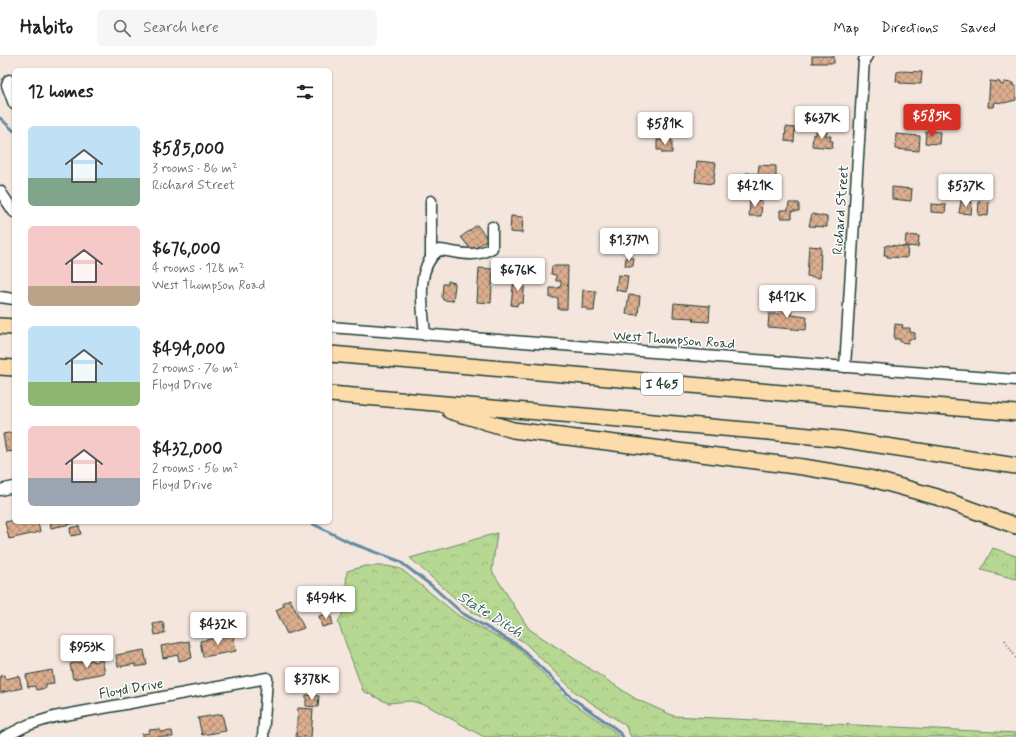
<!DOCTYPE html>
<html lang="en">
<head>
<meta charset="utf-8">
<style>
	:root { --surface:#fff; --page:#f6f6f6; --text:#202124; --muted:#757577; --line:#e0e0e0; --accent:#d93025 }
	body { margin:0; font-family:Mynerve,sans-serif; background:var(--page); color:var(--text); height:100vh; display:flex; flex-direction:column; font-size:15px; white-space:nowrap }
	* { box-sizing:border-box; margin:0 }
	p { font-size:13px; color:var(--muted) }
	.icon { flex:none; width:22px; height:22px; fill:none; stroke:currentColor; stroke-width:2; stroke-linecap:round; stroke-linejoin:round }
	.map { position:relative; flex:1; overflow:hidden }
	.sheet { position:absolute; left:12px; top:12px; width:320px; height:456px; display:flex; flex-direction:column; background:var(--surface); border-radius:6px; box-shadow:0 1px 3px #0004 }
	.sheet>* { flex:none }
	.price { position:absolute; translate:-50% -34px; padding:0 9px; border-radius:4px; background:#fff; color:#222; font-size:13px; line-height:26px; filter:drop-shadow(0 1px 2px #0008) }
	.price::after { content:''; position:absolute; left:50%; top:24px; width:12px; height:9px; margin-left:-6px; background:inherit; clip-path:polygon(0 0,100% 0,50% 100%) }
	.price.selected { background:var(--accent); color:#fff }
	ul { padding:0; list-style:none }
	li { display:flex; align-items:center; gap:12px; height:100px; padding:0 16px }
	li span { display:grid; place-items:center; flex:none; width:112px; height:80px; border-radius:6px; color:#555 }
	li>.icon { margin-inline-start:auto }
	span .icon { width:48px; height:48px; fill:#fffc; stroke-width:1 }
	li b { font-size:17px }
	h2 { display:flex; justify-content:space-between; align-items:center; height:48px; padding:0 16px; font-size:17px }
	header { display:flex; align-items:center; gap:24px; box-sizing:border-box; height:56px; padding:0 20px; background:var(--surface); border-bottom:1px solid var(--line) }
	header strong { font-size:19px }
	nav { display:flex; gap:22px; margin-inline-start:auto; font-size:14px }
	.search { width:280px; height:36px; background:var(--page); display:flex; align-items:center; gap:10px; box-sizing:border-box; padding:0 14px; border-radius:6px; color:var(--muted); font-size:15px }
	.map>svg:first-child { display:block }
	.forest { fill:url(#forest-crowns); stroke:#6a8a63 }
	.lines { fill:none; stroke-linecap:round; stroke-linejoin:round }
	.stream { stroke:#618aa1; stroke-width:3 }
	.building { fill:url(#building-cross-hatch); stroke:#1f3d34 }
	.minor-casing { stroke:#1f3d34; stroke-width:13 }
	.highway-casing { stroke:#1f3d34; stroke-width:18 }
	.path { stroke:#1f3d34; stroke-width:1.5; stroke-dasharray:1 3; stroke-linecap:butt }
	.minor { stroke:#fff; stroke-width:10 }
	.highway { stroke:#fddcac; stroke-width:15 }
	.labels { text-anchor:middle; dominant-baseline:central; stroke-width:3; stroke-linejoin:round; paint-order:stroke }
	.shield { fill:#fff; stroke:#627771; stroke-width:1 }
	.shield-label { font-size:13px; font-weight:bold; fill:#1f3d34 }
	.street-label { font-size:14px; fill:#1f3d34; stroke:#fff }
	.water-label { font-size:15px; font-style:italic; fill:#3a5d61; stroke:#fff }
</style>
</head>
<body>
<header>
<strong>Habito</strong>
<div class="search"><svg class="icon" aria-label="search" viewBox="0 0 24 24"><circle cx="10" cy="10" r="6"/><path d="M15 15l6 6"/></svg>Search here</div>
<nav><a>Map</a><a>Directions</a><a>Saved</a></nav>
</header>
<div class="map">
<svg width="1016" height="681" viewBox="0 0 1016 681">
	<defs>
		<pattern id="forest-crowns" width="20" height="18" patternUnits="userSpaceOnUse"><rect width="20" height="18" fill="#b6d892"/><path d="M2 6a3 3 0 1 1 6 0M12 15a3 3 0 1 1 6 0" fill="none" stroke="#9cba7e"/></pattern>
		<pattern id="building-cross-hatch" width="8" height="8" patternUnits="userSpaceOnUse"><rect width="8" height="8" fill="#dcad8e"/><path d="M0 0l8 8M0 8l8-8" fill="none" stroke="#b28e75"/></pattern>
	</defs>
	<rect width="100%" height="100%" fill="#f4e6dd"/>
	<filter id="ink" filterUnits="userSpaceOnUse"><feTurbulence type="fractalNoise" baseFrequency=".025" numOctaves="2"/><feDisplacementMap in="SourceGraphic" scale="8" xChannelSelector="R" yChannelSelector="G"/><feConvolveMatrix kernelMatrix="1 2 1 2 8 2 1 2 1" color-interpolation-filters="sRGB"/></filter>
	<g filter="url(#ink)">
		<g class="forest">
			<path d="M497,477l-5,38 37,58 107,70 38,17 342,17v4h-385l-6,-12 -50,-33 -51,-50 -57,-33 -57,-51z"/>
			<path d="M993,492l23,8v23l-35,-9z"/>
			<path d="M365,510h22l14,3 58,47 58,31 53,54 44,30 5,6h-135l-56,-31 -17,-5 -23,2 -25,-12 -25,-69 6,-11 3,-40z"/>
		</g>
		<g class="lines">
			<g class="stream">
				<path d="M0,62l14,13"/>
				<path d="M309,466l42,21 48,18 33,25 30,27 57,33 53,52 44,31 7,8"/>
			</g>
		</g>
		<g class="building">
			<rect x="812" y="0" width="22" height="7"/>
			<path d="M901,15l21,1 -1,12 -22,-1 1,-2h-4l1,-9z"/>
			<path d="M990,25l10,1v2l4,1v-3l9,1v3h3v14l-12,3 -9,-1 -1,5h-6z"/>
			<path d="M786,71l9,1 -1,14 -9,-1z"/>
			<path d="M816,75l11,1 -1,4h5l-1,5h3l-1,7 -20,-2 1,-12 3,1z"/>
			<path d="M926,75l14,1 -1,12 -14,-1z"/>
			<path d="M896,78l24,2 -1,15 -24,-2z"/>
			<path d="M657,84h15v13h-10v-3h-5z"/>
			<path d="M697,105l19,2 -3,21 -18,-2z"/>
			<path d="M759,109l17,1v27l-31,-2 1,-18 12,1z"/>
			<path d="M892,131l20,2 -1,12 -19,-2z"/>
			<path d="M750,144l12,1 -1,15h-12z"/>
			<path d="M961,145l11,1 -1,12 -12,-1z"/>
			<path d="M979,145l10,1 -1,14 -10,-1z"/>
			<path d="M789,147h10v8h-7v7h-12v-8h8z"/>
			<path d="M931,148l15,1 -1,8 -14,-1z"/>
			<path d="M812,158l15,3v10l-18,-1z"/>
			<path d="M511,160l12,1 -1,16 -12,-1z"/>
			<path d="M477,169l11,14 -16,12 -11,-14z"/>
			<path d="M906,179l13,1 -1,11 -13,-1z"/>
			<path d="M888,189l20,2 -1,11 -20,-1v-2h-3l1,-9z"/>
			<path d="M809,190l12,1 -1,31 -13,-2z"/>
			<path d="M626,201l8,1 -1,8h-8z"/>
			<path d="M552,210h16l-1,43h-9v-11h-8v-10h9l2,-3v-4h-5v-6l-5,-1z"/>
			<path d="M479,212l14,1 -2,34 -14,-1z"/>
			<path d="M618,219l10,1 -2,16 -10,-2z"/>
			<path d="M514,222l11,1 -2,24h-6v3l-6,-1z"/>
			<path d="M448,225l7,2v2l-2,16 -10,-1 -1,-3 1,-13h5z"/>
			<path d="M583,234l13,1 -2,20h-7v-3h-5z"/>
			<path d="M629,239l11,1 -2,19 -12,-1z"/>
			<path d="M674,247l36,3 -1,16 -16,-1 1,-3 -21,-1z"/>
			<path d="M780,247l12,1 -1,11 16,2 -1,13 -38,-3 1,-13h10z"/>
			<path d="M895,268l8,1 -1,3h8v4l5,1v6h-6l-1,4 -8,-1v-3h-6z"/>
			<path d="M14,376v19l-8,1 -3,-18z"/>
			<path d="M14,464v2h24l2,10 -31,7 -4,-17z"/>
			<path d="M50,466h31l-30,6z"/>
			<path d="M79,470l2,8 -10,2 -1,-8z"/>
			<path d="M290,543l14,29 -17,6 -11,-24 8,-4 -1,-4z"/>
			<path d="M330,557l3,11 -11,3 -3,-11z"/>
			<path d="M163,566l2,11 -10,2 -2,-11z"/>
			<path d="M233,579l3,16 -33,6 -3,-16z"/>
			<path d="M189,585l3,17 -13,3 -1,-6 -15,3 -2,-12z"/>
			<path d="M144,594l3,15 -12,2v-3l-17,3 -2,-12z"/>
			<path d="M93,604v2l9,-2 3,13 -32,6 -3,-15z"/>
			<path d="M52,614l2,13 -8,1v4l-10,2 -1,-4 -7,1 -2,-12z"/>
			<path d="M4,619l1,4 14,-3 3,12 -22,5v-17z"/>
			<path d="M306,639l13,1 -1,11 -12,-1z"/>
			<path d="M298,652l15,1 -2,28h-15z"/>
			<path d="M222,658l4,17 -24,4 -4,-17z"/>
			<path d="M160,673v3l12,-1 1,6h-31v-3l7,-1v-3z"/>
		</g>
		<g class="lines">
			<defs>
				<g id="minor">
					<path d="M9,24l-2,5 7,19"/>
					<path d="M0,135l14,21"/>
					<path d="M431,200v-55"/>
					<path d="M0,241l14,2"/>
					<path d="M330,271l686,53"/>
					<path d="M425,279c-2,-27 -11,-67 14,-85 21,2 33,9 53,-2v-21"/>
					<path d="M845,311l19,-307 3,-4"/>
					<path d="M0,434l14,-3"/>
					<path d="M4,681l24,-12 26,-8 213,-39 -4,59"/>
				</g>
				<g id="highway">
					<path d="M0,270l14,1"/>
					<path d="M330,298l686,59"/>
					<path d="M0,311l14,1"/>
					<path d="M330,338l439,38 71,7 176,27"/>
					<path d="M450,355l63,19 290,37 66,11 68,19 79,29"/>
				</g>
			</defs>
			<use href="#minor" class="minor-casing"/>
			<use href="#highway" class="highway-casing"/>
			<path class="path" d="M1005,584l11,18"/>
			<use href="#minor" class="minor"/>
			<use href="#highway" class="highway"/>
		</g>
	</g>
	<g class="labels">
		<rect class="shield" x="641" y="317" width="42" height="22" rx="3"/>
		<g class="shield-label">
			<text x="662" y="328">I 465</text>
		</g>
		<g class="street-label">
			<text transform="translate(841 154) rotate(-86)">Richard Street</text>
			<text transform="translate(674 284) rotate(4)">West Thompson Road</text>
			<text transform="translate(131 633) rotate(-10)">Floyd Drive</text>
		</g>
		<g class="water-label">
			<text transform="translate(490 559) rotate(32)">State Ditch</text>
		</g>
	</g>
</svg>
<b class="price selected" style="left:932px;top:82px">$585K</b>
<b class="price" style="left:822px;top:84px">$637K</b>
<b class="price" style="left:665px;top:90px">$581K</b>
<b class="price" style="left:755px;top:152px">$421K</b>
<b class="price" style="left:966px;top:152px">$537K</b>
<b class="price" style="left:629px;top:206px">$1.37M</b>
<b class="price" style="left:518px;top:236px">$676K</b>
<b class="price" style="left:787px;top:263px">$412K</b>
<b class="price" style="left:326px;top:564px">$494K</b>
<b class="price" style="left:218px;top:590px">$432K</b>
<b class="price" style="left:87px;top:613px">$953K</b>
<b class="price" style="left:312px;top:645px">$378K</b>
<section class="sheet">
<h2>12 homes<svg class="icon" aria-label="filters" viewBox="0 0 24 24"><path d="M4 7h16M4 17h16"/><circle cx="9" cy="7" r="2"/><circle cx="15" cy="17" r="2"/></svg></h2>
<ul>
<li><span style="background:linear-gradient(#bfe0f5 65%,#7fa58c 0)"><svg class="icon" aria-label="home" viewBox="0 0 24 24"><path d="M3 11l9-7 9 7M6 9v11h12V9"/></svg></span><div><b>$585,000</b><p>3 rooms · 86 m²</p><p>Richard Street</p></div></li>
<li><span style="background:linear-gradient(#f6c9c9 75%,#b9a48a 0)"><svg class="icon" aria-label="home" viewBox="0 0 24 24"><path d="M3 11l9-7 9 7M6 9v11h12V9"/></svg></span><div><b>$676,000</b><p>4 rooms · 128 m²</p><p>West Thompson Road</p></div></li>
<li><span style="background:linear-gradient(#bfe0f5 70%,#8fb573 0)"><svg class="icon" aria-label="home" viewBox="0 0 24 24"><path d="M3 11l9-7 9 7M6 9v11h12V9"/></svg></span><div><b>$494,000</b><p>2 rooms · 76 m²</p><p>Floyd Drive</p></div></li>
<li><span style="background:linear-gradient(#f6c9c9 65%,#9aa5b1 0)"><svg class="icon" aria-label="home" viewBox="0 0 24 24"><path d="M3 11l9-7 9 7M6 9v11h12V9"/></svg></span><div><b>$432,000</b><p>2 rooms · 56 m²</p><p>Floyd Drive</p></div></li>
</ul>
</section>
</div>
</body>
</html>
